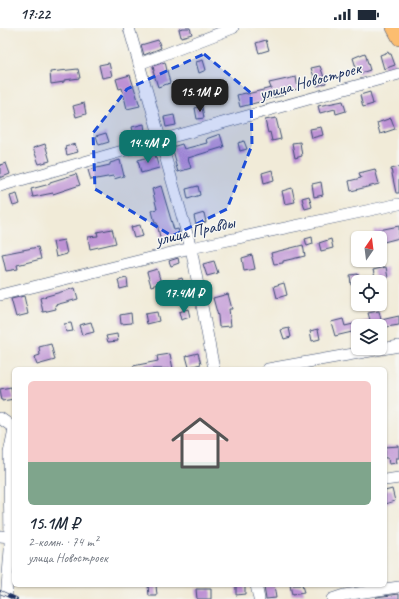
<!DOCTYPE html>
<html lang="ru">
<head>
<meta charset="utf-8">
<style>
	:root { --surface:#fff; --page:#f2f2f3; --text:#1f2937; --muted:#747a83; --line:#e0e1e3; --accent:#0f766e }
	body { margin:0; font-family:Caveat,sans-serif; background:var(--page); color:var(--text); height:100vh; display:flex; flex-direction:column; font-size:15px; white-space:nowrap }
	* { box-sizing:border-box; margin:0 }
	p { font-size:13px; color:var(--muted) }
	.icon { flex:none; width:22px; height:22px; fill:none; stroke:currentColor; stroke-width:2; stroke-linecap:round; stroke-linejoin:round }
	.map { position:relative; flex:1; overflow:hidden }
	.details { position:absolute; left:12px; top:339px; width:375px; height:220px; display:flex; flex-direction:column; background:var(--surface); border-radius:6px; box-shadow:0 1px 3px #0004 }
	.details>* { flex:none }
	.needle { width:26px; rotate:14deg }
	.tools { position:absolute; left:351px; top:203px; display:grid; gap:8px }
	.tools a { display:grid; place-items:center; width:36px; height:36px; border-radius:6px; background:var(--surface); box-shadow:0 1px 3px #0004; font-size:20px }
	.price { position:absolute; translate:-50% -34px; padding:0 9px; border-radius:8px; background:var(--accent); color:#fff; font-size:13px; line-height:26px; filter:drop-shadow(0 1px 2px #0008) }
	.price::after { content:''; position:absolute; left:50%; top:24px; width:12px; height:9px; margin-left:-6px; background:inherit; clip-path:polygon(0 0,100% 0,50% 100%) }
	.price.active { background:#222; color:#fff }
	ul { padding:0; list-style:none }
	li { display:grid; align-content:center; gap:8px; height:212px; padding:0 16px }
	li+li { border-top:1px solid var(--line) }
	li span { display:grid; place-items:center; height:124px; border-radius:6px; color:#555 }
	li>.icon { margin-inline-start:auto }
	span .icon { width:72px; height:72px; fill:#fffc; stroke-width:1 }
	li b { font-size:17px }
	.status { display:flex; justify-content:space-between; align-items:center; height:28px; padding:0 20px; background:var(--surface); direction:ltr }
	.status svg { height:11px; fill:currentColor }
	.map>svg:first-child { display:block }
	.building { fill:#be92d4 }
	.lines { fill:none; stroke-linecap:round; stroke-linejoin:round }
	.minor-casing { stroke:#3b4b70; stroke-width:12 }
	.major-casing { stroke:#3b4b70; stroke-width:14 }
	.minor { stroke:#fff; stroke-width:11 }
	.major { stroke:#fcbd6f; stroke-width:13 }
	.rail-casing { stroke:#1b2f5e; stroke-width:4 }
	.rail { stroke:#f6f6f2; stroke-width:2.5; stroke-dasharray:8; stroke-linecap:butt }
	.marked { fill:#1d4ed8; fill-opacity:0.2; stroke:#1d4ed8; stroke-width:3; stroke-dasharray:8 5; stroke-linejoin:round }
	.labels { text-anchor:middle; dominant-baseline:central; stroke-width:3; stroke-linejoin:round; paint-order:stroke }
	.street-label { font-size:17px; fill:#1b2f5e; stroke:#f6f6f2 }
</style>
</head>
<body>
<div class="status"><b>17:22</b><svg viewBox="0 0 49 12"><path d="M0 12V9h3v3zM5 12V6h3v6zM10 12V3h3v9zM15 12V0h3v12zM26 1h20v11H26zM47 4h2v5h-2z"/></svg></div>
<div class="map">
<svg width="399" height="571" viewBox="0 0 399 571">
	<rect width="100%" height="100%" fill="#f6f6f2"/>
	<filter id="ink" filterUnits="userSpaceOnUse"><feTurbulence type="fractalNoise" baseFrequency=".025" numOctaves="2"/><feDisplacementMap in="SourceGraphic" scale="8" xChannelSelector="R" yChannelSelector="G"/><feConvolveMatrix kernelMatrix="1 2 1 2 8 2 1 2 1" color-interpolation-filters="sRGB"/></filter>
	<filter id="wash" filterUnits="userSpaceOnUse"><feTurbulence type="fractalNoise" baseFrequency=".012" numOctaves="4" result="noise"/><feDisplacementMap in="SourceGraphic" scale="16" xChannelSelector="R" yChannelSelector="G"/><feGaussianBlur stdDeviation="0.9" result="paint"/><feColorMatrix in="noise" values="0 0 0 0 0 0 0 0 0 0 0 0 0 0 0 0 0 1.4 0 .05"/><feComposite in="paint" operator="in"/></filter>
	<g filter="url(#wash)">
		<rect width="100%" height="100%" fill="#f1ebd8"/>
		<g id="blocks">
			<g class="building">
				<path d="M183,0h7l2,6 -11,3 -2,-8z"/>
				<path d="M158,12l3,8 -17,7 -3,-10z"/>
				<path d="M266,12l3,10 -10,3 -3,-10z"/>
				<path d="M388,24l1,2h2l4,11 -11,4 -4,-14z"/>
				<path d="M365,25l5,17 -12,4 -5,-16z"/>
				<path d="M203,32l3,10 -7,3 -3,-11z"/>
				<path d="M165,34l5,21 -12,4 -5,-16h1l-1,-5z"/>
				<path d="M109,35l3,13 -10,2 -3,-13z"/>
				<path d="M320,38l6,17 -9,3 -6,-18z"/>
				<path d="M78,41l2,9 -16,2v2l-13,2 -1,-12z"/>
				<path d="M130,47l10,31 -13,3 -5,-21 -3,1 -3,-10z"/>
				<path d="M296,49l2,12 -15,3 1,3 -17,4v1l-27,7 -3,-12 9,-2 1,1 24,-6 -2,-5z"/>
				<path d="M370,64l3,12 -10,3 -3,-12z"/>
				<path d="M343,73l3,10 -10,3 -1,-5 -15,4 -2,-7z"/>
				<path d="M84,75l2,11 -10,3 -3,-11z"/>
				<path d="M202,78l2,12 -7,1 -2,-11z"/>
				<path d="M174,87l2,10 -10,2 -2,-10z"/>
				<path d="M276,90l5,21 -9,2 -2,-9 -2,1 -3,-13z"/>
				<path d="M391,90l4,11 -15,5 -3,-11z"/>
				<path d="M144,96l1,8 -11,3 -2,-8z"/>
				<path d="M321,99l2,8 -11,3 -2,-9z"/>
				<path d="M106,105l3,9 -10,3 -3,-9z"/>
				<path d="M220,106l4,13 -36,11 3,10 -13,4 -3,-10 1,-1 -4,-14 10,-3 2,5 23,-6 -1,-4z"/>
				<path d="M244,113l3,8 -7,2 -2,-8z"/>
				<path d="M300,114l2,14 -7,2 -3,-15z"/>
				<path d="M45,116l5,17 -11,3 -6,-16z"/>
				<path d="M75,116l3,8 -11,3 -2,-8z"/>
				<path d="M155,127l4,13 -18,5 -3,-13z"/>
				<path d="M120,132l4,16 -10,3 -1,-3 -22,4 -3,-10 22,-5v-2z"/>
				<path d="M6,135l4,11 -10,4v-13z"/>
				<path d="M399,139v26h-3l-5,-24z"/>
				<path d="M375,141l4,15 -28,7 -2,-10 12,-3 -2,-5z"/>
				<path d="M272,142l2,10 -10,3 -2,-10z"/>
				<path d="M76,146l4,11 -27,9v-1l-20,4 -2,-8 19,-5v-2z"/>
				<path d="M321,154l2,13 -9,2 -2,-13z"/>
				<path d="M161,158l13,44 4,-1 2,8 -19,5 -4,-19h-2l-3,-12 5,-2 -5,-20z"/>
				<path d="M198,158l2,9 -12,4 -2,-10z"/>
				<path d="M292,160l3,14 -10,2 -3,-13z"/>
				<path d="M17,166l3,10 -7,2 -3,-10z"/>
				<path d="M309,168l3,11 -7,2 -3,-11z"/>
				<path d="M204,185l2,9 -10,3 -2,-9z"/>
				<path d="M140,197l3,11 -9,2 -3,-11z"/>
				<path d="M399,198v12l-19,5v-5h-5l-1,-7z"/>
				<path d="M112,201l4,14 -26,6 -2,-12 10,-1 -1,-4z"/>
				<path d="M312,209l1,7 -6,2 -2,-7z"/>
				<path d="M331,211l2,9 -12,3 -2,-8z"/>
				<path d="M64,212l3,14 -11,3 -3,-15z"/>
				<path d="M303,217l2,11 -22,5v2l-9,1 -3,-11z"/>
				<path d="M38,219l3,12 -24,6 1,4 -12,2 -4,-17z"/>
				<path d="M252,227l3,14 -11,2 -2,-13z"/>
				<path d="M178,230l1,5 -8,3 -2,-5z"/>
				<path d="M214,233l4,12 -11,3 -4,-12z"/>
				<path d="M386,239l2,11 -12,3 -3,-11z"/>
				<path d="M157,241l4,14 -10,3 -4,-14z"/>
				<path d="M358,246v11h-7l-1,-10z"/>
				<path d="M127,250l1,9 -8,2 -2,-9z"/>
				<path d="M182,250l3,9 -8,2 -2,-9z"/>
				<path d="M284,255l3,12 -10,3 -3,-12z"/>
				<path d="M75,260l3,11 -23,6 1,4 -13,3 -3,-14z"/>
				<path d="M228,266l4,15h-3l2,17 -12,1 -1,-11 -5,-18z"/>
				<path d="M24,268l4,18 -12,3 -5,-18z"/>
				<path d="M188,281l2,8 -9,3 -2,-8z"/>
				<path d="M379,283l2,9 18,-4v9l-19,3v-2h-22v18h-2l-4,-12 -17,4 -4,-14 12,-3 2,7 25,-6 -2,-7z"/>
				<path d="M157,284l2,9 -12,3 -2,-10z"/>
				<path d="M131,285l1,10 -11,1 -1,-9z"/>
				<path d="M91,294l3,10 -12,3 -3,-10z"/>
				<path d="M71,295l2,8 -7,1 -2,-8z"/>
				<path d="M289,300l2,9 -7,2 -3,-9z"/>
				<path d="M318,301l2,10 -8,2 -2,-10z"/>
				<path d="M117,306l1,7 -10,1 -2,-6z"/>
				<path d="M51,316l4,16 -18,5 -3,-8 6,-2 -1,-8z"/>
				<path d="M198,325l3,11 -12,3 -3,-11z"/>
				<path d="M170,326l3,15h-40v-3l25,-5 -1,-5z"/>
				<path d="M11,359l3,12 -12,2 -2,-12z"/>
				<path d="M399,418v12h-3l1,5 -8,1 -1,-6h-3v-11z"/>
				<path d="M392,461l3,12 -10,3v-13z"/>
				<path d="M148,557h8l1,11h-8z"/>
				<path d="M236,557h9v9l-9,1z"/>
				<path d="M274,557l2,13 -10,1 -2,-12z"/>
				<path d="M290,557h12l2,8 -12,2z"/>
				<path d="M196,561h15v10h-14z"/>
				<path d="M399,566v5h-23v-2z"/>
			</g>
		</g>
	</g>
	<g filter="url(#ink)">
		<use href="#blocks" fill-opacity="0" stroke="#3b4b70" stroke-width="1"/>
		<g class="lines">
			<defs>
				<g id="minor">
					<path d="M129,0l62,220 23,121"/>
					<path d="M139,36l94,-36"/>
					<path d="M0,158l161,-46 238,-66"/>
					<path d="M0,267l191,-47 208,-44"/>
					<path d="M268,341l131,-23"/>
					<path d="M0,390l14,10"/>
					<path d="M385,452l14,-2"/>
					<path d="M0,508l10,1"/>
					<path d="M256,557l3,14"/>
					<path d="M6,571l4,-49 -1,-97 5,-24"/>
					<path d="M332,571l12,-4 55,-8"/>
				</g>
				<path id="major" d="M393,0l6,11"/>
			</defs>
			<use href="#minor" class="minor-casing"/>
			<use href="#major" class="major-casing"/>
			<use href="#minor" class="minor"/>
			<use href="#major" class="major"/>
			<defs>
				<path id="rail" d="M0,564l16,7"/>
			</defs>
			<use href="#rail" class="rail-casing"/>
			<use href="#rail" class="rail"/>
		</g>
	</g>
	<path class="marked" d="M204,26l47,39 1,52 -25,64 -55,27 -77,-47 -2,-56 34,-44z"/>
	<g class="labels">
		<g class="street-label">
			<text transform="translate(310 53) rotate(-15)">улица Новостроек</text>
			<text transform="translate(195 203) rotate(-13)">улица Правды</text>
		</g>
	</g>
</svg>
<div class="tools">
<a><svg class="needle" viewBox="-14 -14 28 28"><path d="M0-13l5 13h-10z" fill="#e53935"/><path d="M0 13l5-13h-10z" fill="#747a83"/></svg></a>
<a><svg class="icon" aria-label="locate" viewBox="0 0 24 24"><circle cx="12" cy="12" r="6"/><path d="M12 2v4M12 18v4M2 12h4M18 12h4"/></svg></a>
<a><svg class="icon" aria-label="layers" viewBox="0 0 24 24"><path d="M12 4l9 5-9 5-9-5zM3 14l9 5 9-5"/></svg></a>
</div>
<b class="price active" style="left:200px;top:85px">15.1M ₽</b>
<b class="price" style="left:148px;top:136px">14.4M ₽</b>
<b class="price" style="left:184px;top:286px">17.4M ₽</b>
<section class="details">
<ul>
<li><span style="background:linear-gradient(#f6c9c9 65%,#7fa58c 0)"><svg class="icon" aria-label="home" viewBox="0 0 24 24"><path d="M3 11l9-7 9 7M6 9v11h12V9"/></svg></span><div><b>15.1M ₽</b><p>2-комн. · 74 m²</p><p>улица Новостроек</p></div></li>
</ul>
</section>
</div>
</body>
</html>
